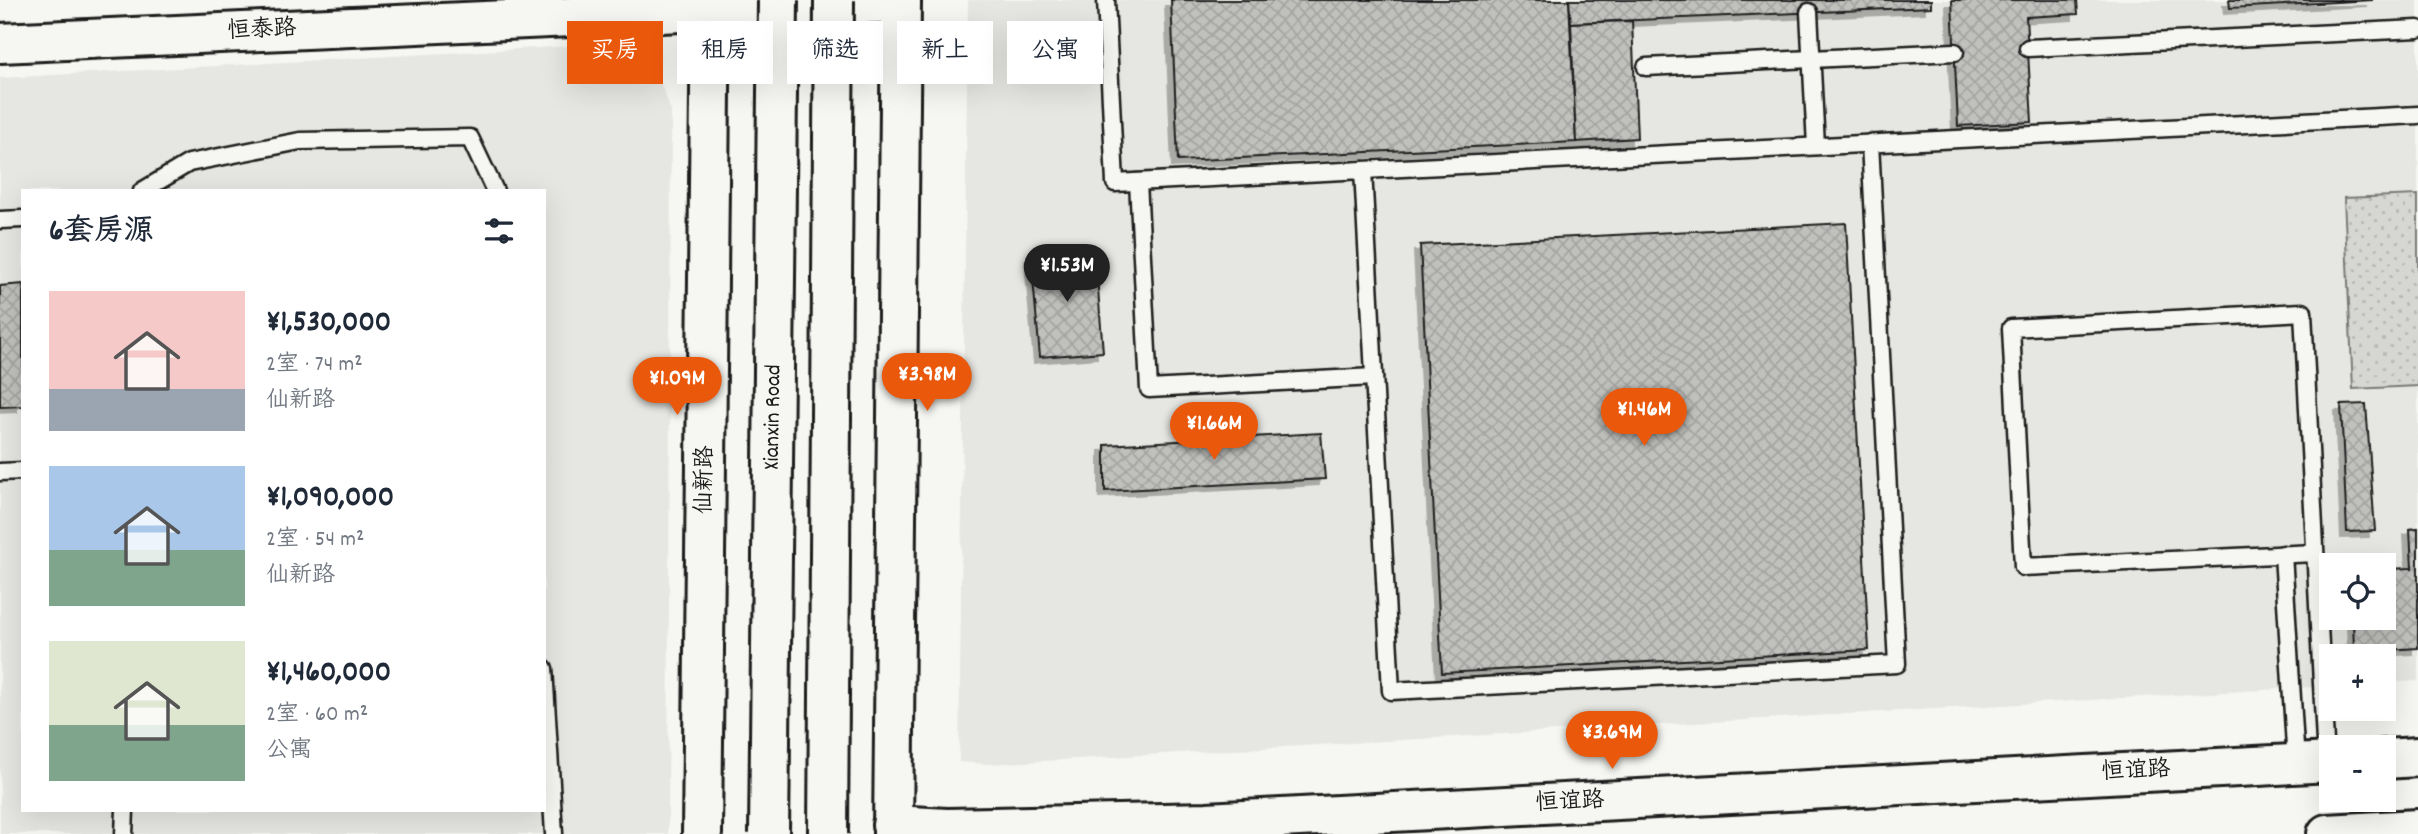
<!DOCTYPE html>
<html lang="zh">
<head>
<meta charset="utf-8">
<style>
	:root { --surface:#fff; --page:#f2f2f3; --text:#1f2937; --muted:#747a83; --accent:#ea580c }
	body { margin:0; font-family:Dekko,"LXGW WenKai TC",sans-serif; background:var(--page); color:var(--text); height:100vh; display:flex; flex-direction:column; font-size:26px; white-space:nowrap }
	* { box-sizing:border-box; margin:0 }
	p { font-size:23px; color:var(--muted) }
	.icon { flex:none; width:38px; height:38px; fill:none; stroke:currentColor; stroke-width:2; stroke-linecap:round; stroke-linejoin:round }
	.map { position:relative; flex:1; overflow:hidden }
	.panel { position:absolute; left:21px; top:189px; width:525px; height:623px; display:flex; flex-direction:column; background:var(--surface); border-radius:0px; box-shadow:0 7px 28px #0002 }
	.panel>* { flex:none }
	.guide { position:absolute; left:567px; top:21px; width:665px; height:63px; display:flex; gap:14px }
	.tools { position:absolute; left:2319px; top:553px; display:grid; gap:14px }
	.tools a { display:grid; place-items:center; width:77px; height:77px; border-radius:0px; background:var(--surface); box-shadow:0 7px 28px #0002; font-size:35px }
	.price { position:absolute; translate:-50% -60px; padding:0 16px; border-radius:24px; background:var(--accent); color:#fff; font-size:23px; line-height:46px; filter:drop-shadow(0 2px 4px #0008) }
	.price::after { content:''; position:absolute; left:50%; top:42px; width:21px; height:16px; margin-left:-10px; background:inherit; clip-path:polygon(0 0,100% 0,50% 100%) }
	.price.on { background:#222; color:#fff }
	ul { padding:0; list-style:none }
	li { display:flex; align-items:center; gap:21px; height:175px; padding:0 28px }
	li span { display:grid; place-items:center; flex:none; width:196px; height:140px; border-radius:0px; color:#555 }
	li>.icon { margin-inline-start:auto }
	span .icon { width:84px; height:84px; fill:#fffc; stroke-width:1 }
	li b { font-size:30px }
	h2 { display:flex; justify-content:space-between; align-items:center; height:84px; padding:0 28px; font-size:30px }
	.pill { padding:0 24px; border-radius:0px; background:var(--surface); box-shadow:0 7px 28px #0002; font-size:24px; line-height:63px }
	.pill.on { background:var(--accent); color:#fff }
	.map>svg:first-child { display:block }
	.built { fill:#e6e6e2; fill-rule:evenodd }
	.grass { fill:url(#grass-dots); stroke:#797977; stroke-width:2 }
	.building { fill:url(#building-cross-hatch); stroke:#1c1c1c; stroke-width:2; filter:url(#shadow) }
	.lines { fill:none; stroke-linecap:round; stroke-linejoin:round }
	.lane-casing { stroke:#1c1c1c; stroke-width:21 }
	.secondary-casing { stroke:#1c1c1c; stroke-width:44 }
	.lane { stroke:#f6f6f2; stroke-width:16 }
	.secondary { stroke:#f6f6f2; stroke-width:38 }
	.primary-bridge-casing { stroke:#1c1c1c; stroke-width:44; stroke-linecap:butt }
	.primary-bridge { stroke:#f6f6f2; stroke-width:38 }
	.labels { text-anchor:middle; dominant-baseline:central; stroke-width:5; stroke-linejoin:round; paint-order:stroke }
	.street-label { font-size:23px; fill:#1c1c1c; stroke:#f6f6f2 }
</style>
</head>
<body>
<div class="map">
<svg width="2418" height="834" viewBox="0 0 2418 834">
	<defs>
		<pattern id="grass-dots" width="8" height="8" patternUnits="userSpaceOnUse" patternTransform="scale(1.75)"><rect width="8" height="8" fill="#d6d6d2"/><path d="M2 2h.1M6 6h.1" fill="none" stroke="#b7b7b4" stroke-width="1.8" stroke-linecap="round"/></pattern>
		<pattern id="building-cross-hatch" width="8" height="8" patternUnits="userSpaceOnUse" patternTransform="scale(1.75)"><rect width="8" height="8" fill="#c0c0bd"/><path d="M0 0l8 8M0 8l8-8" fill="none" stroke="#a4a4a2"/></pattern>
		<filter id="shadow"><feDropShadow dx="-6" dy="6" stdDeviation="0" flood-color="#0004"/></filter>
	</defs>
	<rect width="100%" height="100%" fill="#f6f6f2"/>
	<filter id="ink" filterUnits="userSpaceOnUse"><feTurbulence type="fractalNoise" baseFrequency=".0143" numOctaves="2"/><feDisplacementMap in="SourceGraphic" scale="14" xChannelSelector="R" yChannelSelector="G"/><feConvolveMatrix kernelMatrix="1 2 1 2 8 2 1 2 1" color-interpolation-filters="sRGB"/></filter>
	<g filter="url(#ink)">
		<g class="built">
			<path d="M968,0h1450v681l-34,2v-27h-53v30l-1342,78 -30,-2zM2331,565h53v53h-53z"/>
			<path d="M645,42l26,69 -3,723h-668v-756zM23,191h521v619h-521z"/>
		</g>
		<path class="grass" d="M2418,195v191l-65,3 -9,-191z"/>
		<g class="building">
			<path d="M1171,0h398l7,142 -398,19z"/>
			<path d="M1569,0h362v7l-360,16z"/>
			<path d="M1952,0h125l1,14 -52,3 6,105 -74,4z"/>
			<path d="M2229,0h144l-143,8z"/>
			<path d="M1632,21l5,117 -61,4 -5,-119z"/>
			<path d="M1846,223l23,427 -427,23 -22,-428z"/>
			<path d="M1095,251l8,101 -63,5 -9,-101z"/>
			<path d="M23,284v122l-23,1v-121z"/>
			<path d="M2366,404l9,127 -28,1 -6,-127z"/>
			<path d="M1321,433l4,46 -220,12v-46z"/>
			<path d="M2418,528v120l-64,4 -1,-34h31v-49l28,-1 -2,-39z"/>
		</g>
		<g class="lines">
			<defs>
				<g id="lane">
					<path d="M1106,0l9,183 1303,-68"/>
					<path d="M1809,12l7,134"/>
					<path d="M2028,48l390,-19"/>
					<path d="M1646,67l309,-15"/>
					<path d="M1363,170l28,521 506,-27 -27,-521"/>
					<path d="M1138,182l11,207 225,-12"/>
					<path d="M142,191l47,-28 111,-22 170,-3 25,53"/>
					<path d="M0,220l23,-1"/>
					<path d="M0,472l23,-1"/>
					<path d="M2315,553l-292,14 -12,-239 292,-16 23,450"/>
					<path d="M2283,554l13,209"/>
					<path d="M544,668l10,166"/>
					<path d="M124,834l1,-24"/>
				</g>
				<g id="secondary">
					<path d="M0,43l901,-41"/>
					<path d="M2384,759l34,-2"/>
					<path d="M892,825l55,3 260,-6 1124,-60"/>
					<path d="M702,834l9,-834"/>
					<path d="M893,834l8,-834"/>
					<path d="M2327,834l91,-5"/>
				</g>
			</defs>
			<use href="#lane" class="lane-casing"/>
			<use href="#secondary" class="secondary-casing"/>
			<use href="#lane" class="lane"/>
			<use href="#secondary" class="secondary"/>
			<defs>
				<g id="primary-bridge">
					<path d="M769,834l9,-834"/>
					<path d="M828,834l6,-834"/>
				</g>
			</defs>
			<use href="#primary-bridge" class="primary-bridge-casing"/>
			<use href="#primary-bridge" class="primary-bridge"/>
		</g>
	</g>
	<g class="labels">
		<g class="street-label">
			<text transform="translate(262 31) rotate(-3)">恒泰路</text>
			<text transform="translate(774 417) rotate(-89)">Xianxin Road</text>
			<text transform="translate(706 480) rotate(-89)">仙新路</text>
			<text transform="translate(2136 772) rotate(-3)">恒谊路</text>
			<text transform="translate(1570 803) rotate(-3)">恒谊路</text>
		</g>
	</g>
</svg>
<div class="tools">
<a><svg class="icon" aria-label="locate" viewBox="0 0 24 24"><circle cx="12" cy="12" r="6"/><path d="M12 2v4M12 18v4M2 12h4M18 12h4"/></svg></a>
<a>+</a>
<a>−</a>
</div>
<b class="price on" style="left:1067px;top:304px">¥1.53M</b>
<b class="price" style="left:927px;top:413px">¥3.98M</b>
<b class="price" style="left:677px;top:417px">¥1.09M</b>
<b class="price" style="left:1644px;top:448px">¥1.46M</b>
<b class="price" style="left:1214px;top:462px">¥1.66M</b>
<b class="price" style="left:1612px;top:771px">¥3.69M</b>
<div class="guide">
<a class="pill on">买房</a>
<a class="pill">租房</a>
<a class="pill">筛选</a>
<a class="pill">新上</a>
<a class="pill">公寓</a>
</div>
<section class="panel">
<h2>6套房源<svg class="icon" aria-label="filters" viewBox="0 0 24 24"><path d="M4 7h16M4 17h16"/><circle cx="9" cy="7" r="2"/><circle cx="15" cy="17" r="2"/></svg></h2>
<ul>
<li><span style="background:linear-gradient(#f6c9c9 70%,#9aa5b1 0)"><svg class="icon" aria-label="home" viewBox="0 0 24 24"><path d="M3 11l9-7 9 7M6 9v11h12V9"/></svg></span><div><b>¥1,530,000</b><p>2室 · 74 m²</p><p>仙新路</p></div></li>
<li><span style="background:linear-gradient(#a9c7e8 60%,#7fa58c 0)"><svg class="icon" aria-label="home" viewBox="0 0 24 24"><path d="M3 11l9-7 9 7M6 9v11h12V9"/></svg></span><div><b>¥1,090,000</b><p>2室 · 54 m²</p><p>仙新路</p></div></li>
<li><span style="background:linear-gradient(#dfe7d0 60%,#7fa58c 0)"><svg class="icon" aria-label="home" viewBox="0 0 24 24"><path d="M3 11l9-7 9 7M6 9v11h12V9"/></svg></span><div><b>¥1,460,000</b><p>2室 · 60 m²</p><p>公寓</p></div></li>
</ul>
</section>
</div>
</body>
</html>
